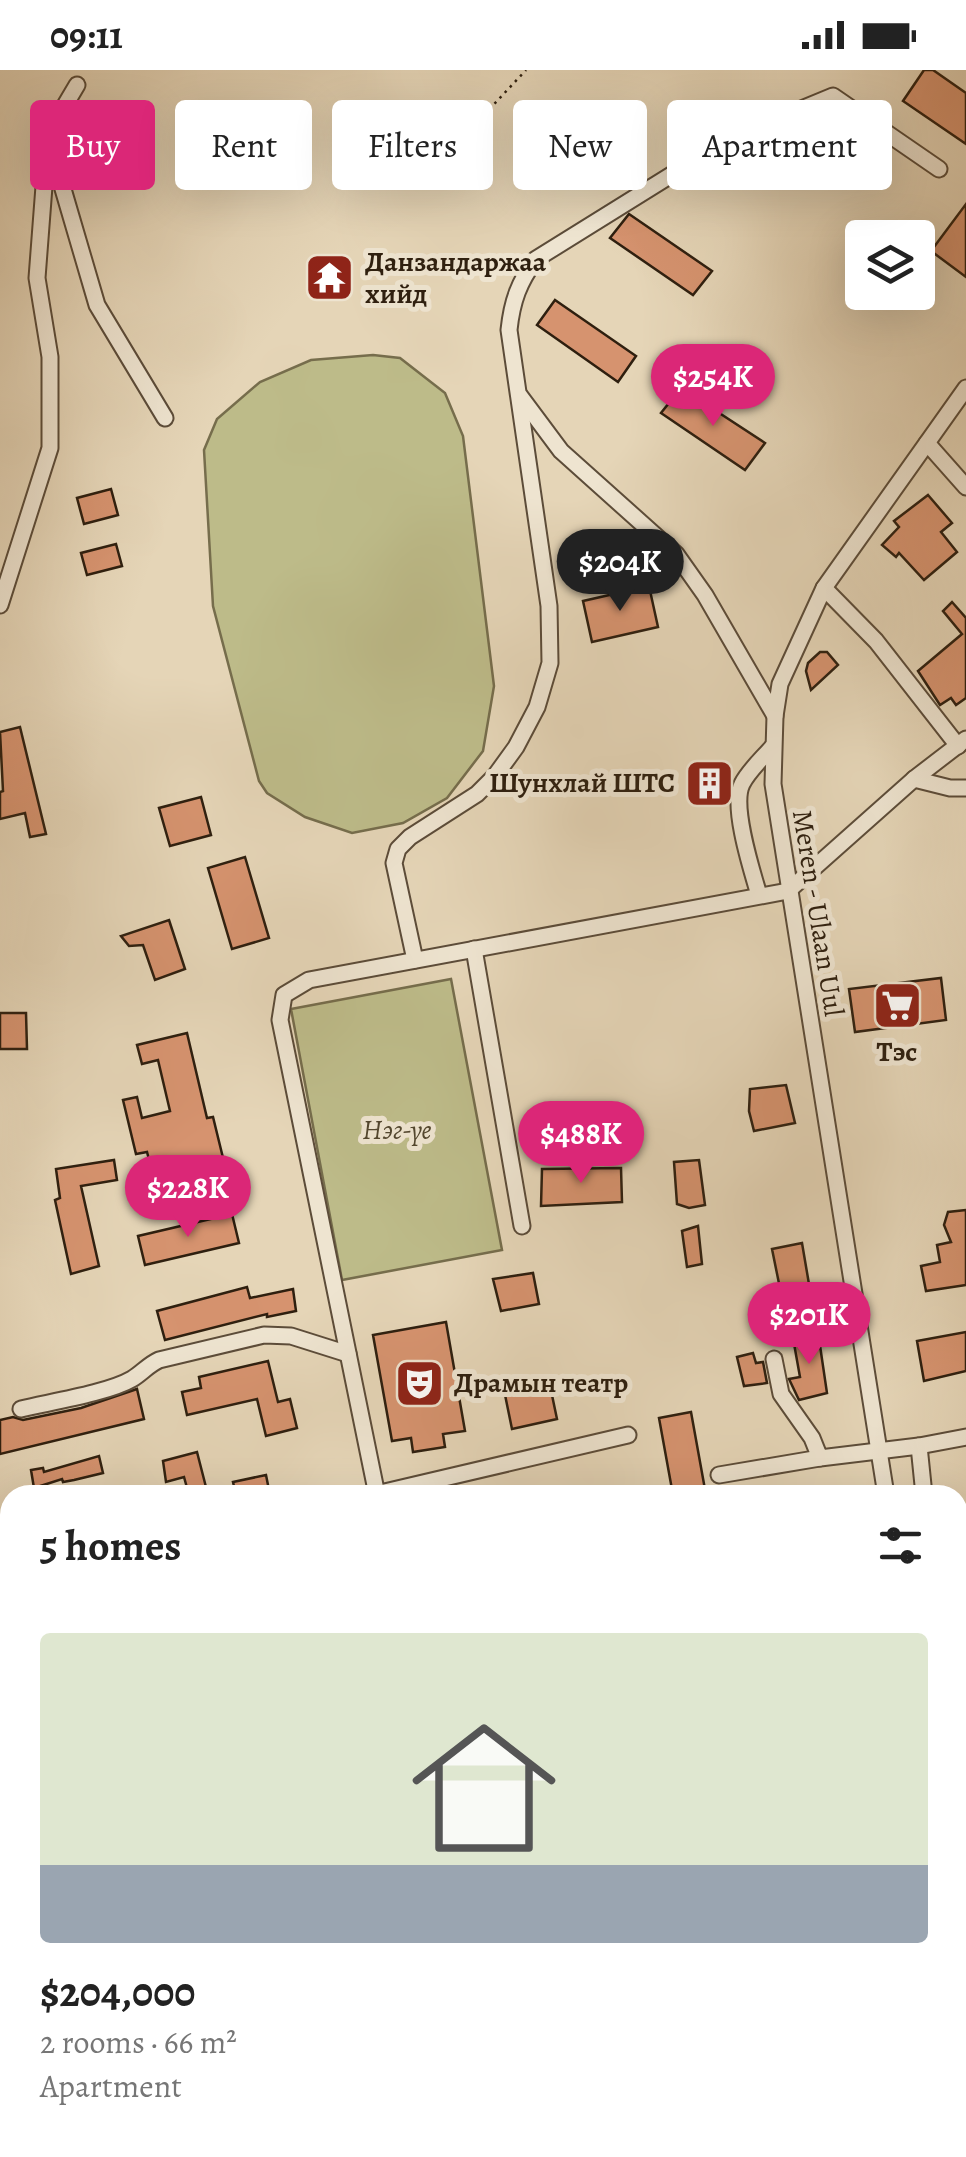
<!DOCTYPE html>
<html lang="en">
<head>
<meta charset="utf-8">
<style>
	:root { --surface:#fff; --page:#f6f6f6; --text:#222; --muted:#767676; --line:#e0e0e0; --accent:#db2777 }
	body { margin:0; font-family:Alegreya,serif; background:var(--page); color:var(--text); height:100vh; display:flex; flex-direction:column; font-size:38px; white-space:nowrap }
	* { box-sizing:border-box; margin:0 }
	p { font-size:32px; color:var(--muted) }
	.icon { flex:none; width:55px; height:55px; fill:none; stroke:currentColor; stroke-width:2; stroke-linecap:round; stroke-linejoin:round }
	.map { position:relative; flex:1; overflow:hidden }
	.panel { position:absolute; left:0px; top:1415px; width:968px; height:672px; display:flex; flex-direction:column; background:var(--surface); border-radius:30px 30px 0 0; box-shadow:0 10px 40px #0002 }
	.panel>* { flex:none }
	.guide { position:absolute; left:30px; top:30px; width:908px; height:90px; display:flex; gap:20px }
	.fabs { position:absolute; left:845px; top:150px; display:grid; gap:20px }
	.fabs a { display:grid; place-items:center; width:90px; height:90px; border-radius:10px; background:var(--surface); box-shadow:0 10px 40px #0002; font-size:50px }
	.price { position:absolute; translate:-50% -85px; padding:0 22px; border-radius:35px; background:var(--accent); color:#fff; font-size:32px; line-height:65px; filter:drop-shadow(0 2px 5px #0008) }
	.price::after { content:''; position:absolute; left:50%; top:60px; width:30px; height:22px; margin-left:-15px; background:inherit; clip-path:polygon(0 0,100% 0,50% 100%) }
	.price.selected { background:#222; color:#fff }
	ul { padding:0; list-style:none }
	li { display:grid; align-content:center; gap:20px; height:530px; padding:0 40px }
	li+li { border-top:2px solid var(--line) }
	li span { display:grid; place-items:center; height:310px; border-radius:10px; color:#555 }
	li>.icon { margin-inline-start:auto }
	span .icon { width:180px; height:180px; fill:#fffc; stroke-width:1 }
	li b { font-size:42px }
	h2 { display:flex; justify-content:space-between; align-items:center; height:120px; padding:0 40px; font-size:42px }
	.pill { padding:0 35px; border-radius:10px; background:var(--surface); box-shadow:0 10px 40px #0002; font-size:35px; line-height:90px }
	.pill.selected { background:var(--accent); color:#fff }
	.status { display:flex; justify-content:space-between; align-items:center; height:70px; padding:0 50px; background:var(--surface); direction:ltr }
	.status svg { height:28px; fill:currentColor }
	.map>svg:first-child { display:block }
	.green { fill:#bdbb89; stroke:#766d4c; stroke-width:2.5 }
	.building { fill:#d6936f; stroke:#2e1f0f; stroke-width:2.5 }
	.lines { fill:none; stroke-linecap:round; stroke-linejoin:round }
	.minor-casing { stroke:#5c4c39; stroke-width:19 }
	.path { stroke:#2e1f0f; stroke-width:2.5; stroke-dasharray:2.5 5; stroke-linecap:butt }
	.minor { stroke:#eee4d0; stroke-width:15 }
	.labels { text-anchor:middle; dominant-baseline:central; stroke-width:10; stroke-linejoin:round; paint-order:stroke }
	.poi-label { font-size:28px; font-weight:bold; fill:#2e1f0f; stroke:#eee4d0; text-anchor:start }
	.street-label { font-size:28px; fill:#2e1f0f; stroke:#eee4d0 }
	.park-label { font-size:28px; font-style:italic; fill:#52462e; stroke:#eee4d0 }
</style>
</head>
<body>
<div class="status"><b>09:11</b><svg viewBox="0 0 49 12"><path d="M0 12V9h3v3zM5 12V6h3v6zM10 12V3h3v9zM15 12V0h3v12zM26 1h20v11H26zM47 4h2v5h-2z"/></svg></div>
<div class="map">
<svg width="966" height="2087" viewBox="0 0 966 2087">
	<rect width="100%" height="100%" fill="#e5d5b7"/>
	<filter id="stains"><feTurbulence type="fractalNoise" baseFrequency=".002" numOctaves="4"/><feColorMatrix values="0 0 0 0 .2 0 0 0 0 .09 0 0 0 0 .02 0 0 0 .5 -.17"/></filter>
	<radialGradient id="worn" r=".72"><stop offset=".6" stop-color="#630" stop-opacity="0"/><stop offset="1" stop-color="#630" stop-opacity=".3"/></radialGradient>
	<g class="green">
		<path d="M373,285l27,3 45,35 18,43 31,250 -11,65 -36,47 -44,25 -51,10 -47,-16 -38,-24 -8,-12 -46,-175 -9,-156 13,-31 43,-37 51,-22z"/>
		<path d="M451,909l51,271 -160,30 -51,-271z"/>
		<path d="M528,2078h146l1,9h-145z"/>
	</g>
	<g class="building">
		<path d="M924,0h9l33,23v51l-63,-43z"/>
		<path d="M966,134v73l-35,-26z"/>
		<path d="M629,144l83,57 -19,24 -83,-57z"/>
		<path d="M555,230l81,56 -18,26 -81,-57z"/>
		<path d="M681,318l84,55 -20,27 -84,-57z"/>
		<path d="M111,419l7,26 -34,9 -7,-26z"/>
		<path d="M928,425l24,28 -11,9 16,20 -33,28 -25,-27 -3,4 -14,-12 17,-18 -5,-6z"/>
		<path d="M116,474l6,22 -35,9 -6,-22z"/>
		<path d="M649,516l9,41 -66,15 -9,-41z"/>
		<path d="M952,532l14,16v80l-10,7 -5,-7 -11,7 -22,-34 44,-37 -19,-23z"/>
		<path d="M820,582h7l11,13 -27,25 -5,-19 2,-8z"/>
		<path d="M20,657l26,107 -16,3 -5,-24 -25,6v-27l3,-1 -3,-59z"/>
		<path d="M201,727l10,38 -41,11 -11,-38z"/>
		<path d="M245,787l24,81 -37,11 -24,-81z"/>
		<path d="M169,850l16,49 -30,11 -12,-35 -14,1 -8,-10z"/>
		<path d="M941,908l5,42 -91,12 -6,-43z"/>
		<path d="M0,943h26l1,36h-27z"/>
		<path d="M187,963l20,85 6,-1 12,49 -70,17 -8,-31 -11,2 -13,-54 14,-3 5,21 28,-7 -12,-51 -16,4 -5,-19z"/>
		<path d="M786,1015l9,38 -41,8 -5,-20 1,-22z"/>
		<path d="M114,1090l3,20 -36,6 18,80 -28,8 -16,-74 5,-2 -4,-29z"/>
		<path d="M699,1090l6,45 -16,3 -12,-4 -3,-42z"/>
		<path d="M621,1098l1,34 -81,4 1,-37z"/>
		<path d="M966,1140v75l-40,6 -5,-25 19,-4 -3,-17 14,-3 -7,-17 4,-13z"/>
		<path d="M232,1144l7,29 -94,22 -7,-29z"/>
		<path d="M698,1156l4,38 -15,3 -5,-36z"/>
		<path d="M802,1173l8,47 9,-2 3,17 -37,8 -13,-64z"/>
		<path d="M533,1203l6,31 -38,7 -8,-32z"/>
		<path d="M247,1217l3,11 43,-9 3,22 -29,6v-3l-102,26 -8,-29z"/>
		<path d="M446,1252l19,109 -22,3 2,13 -32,5 -2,-14 -19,3 -19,-106z"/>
		<path d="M818,1262l9,61 -28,7 -10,-21 11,-2 -7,-39z"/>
		<path d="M966,1262v39l-42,10 -7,-40z"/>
		<path d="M753,1283l3,10 7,-1 4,21 -23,3 -7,-29z"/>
		<path d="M268,1291l10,41 12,-3 7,29 -31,8 -9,-37 -70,16 -5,-23 19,-4 -2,-11z"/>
		<path d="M548,1306l9,43 -45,10 -9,-44z"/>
		<path d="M137,1319l7,30 -144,35v-34l13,-3 10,3 58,-12z"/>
		<path d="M691,1342l15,83h-33l-14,-77z"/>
		<path d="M197,1382l10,39 -18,4 -5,-18 -18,5 -3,-21z"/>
		<path d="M99,1386l4,17 -29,7 -11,2 -1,-3 -28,9 -3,-18 12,-2 1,4z"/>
		<path d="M266,1405l4,20h-34l-3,-13z"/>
	</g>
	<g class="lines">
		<defs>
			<g id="minor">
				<path d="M51,78l46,157 68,113"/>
				<path d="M520,326l41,55 115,103 29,41 70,121"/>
				<path d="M927,373l39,44"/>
				<path d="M824,518l52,53 82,105"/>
				<path d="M0,535l50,-157v-91l-13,-79 11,-144 29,-49"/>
				<path d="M914,709l36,9h16"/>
				<path d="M759,825c-7,-24 -28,-89 -17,-111 7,-14 21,-26 31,-38"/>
				<path d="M474,879l48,277"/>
				<path d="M415,890l-21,-97 4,-14 12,-12 67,-43 18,-18 21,-29 21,-40 13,-44 -1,-57 -40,-276c3,-29 10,-48 27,-71l193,-120 104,-43 106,73"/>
				<path d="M774,1289l7,35 31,44 8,20 99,-12 47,-9"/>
				<path d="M21,1339c29,-7 87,-16 111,-30 10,-6 16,-14 27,-19l105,-25 27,1 57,18"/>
				<path d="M919,1376l5,49"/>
				<path d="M719,1405l101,-17"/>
				<path d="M376,1424l252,-59"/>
				<path d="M377,1425l-97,-475 4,-25 25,-15 479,-89 126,-112 52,-40"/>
				<path d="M886,1425l-113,-711 2,-68 5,-32 44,-96 142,-200"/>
				<path d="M958,1622l8,45"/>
				<path d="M0,1651l10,-2"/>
				<path d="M0,1682l10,-3"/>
				<path d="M958,1837l8,-1"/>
				<path d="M958,1871l8,58"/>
				<path d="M0,2035l10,-1"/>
				<path d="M514,2078l2,9"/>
				<path d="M951,2078l15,3"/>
			</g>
		</defs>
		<use href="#minor" class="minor-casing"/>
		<path class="path" d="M428,105l98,-105"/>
		<use href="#minor" class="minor"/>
	</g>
	<defs>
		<symbol id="temple-square" viewBox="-11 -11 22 22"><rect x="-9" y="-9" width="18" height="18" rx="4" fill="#8f2418" stroke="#eee4d0"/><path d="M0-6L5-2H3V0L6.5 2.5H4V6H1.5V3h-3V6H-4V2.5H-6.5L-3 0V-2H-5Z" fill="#fff"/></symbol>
		<symbol id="building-square" viewBox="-11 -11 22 22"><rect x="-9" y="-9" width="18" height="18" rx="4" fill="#8f2418" stroke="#eee4d0"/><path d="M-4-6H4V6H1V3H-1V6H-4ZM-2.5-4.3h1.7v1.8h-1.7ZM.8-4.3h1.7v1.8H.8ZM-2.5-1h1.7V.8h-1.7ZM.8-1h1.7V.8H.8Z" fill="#fff"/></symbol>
		<symbol id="supermarket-square" viewBox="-11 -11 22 22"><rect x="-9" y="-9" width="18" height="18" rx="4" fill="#8f2418" stroke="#eee4d0"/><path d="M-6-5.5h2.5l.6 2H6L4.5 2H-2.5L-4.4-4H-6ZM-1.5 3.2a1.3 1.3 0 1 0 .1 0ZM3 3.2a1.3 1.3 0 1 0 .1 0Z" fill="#fff"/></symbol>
		<symbol id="theatre-square" viewBox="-11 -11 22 22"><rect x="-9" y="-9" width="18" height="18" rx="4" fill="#8f2418" stroke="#eee4d0"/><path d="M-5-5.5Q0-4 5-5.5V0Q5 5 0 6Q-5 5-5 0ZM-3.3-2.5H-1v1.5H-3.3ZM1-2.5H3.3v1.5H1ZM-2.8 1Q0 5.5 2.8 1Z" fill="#fff"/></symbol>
	</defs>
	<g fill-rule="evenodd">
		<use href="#temple-square" x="302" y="180" width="55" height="55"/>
		<use href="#building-square" x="682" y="686" width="55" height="55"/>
		<use href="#supermarket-square" x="870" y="908" width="55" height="55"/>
		<use href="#theatre-square" x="392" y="1286" width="55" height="55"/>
	</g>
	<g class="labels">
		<g class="poi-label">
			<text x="365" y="192">Данзандаржаа<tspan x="365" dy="32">хийд</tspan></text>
			<text x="675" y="713" text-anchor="end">Шунхлай ШТС</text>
			<text x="897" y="982" text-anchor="middle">Тэс</text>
			<text x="454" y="1313">Драмын театр</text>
		</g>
		<g class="street-label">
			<text transform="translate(818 843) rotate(81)">Meren - Ulaan Uul</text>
		</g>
		<g class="park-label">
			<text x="397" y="1060">Нэг-үе</text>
		</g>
	</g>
	<rect width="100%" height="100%" filter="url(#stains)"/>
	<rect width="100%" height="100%" fill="url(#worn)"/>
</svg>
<div class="fabs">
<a><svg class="icon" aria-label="layers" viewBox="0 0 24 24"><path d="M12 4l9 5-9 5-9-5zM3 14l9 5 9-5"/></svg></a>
</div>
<b class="price" style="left:713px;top:359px">$254K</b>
<b class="price selected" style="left:620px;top:544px">$204K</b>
<b class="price" style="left:581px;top:1116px">$488K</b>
<b class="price" style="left:188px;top:1170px">$228K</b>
<b class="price" style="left:809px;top:1297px">$201K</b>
<div class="guide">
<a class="pill selected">Buy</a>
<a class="pill">Rent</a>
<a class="pill">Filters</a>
<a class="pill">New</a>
<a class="pill">Apartment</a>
</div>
<section class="panel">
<h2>5 homes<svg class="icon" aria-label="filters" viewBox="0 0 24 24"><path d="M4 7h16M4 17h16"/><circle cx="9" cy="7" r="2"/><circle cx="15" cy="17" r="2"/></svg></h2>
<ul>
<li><span style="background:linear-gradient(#dfe7d0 75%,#9aa5b1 0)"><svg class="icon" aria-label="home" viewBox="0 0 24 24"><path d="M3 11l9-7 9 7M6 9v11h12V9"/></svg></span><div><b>$204,000</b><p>2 rooms · 66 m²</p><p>Apartment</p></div></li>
</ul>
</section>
</div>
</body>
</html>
